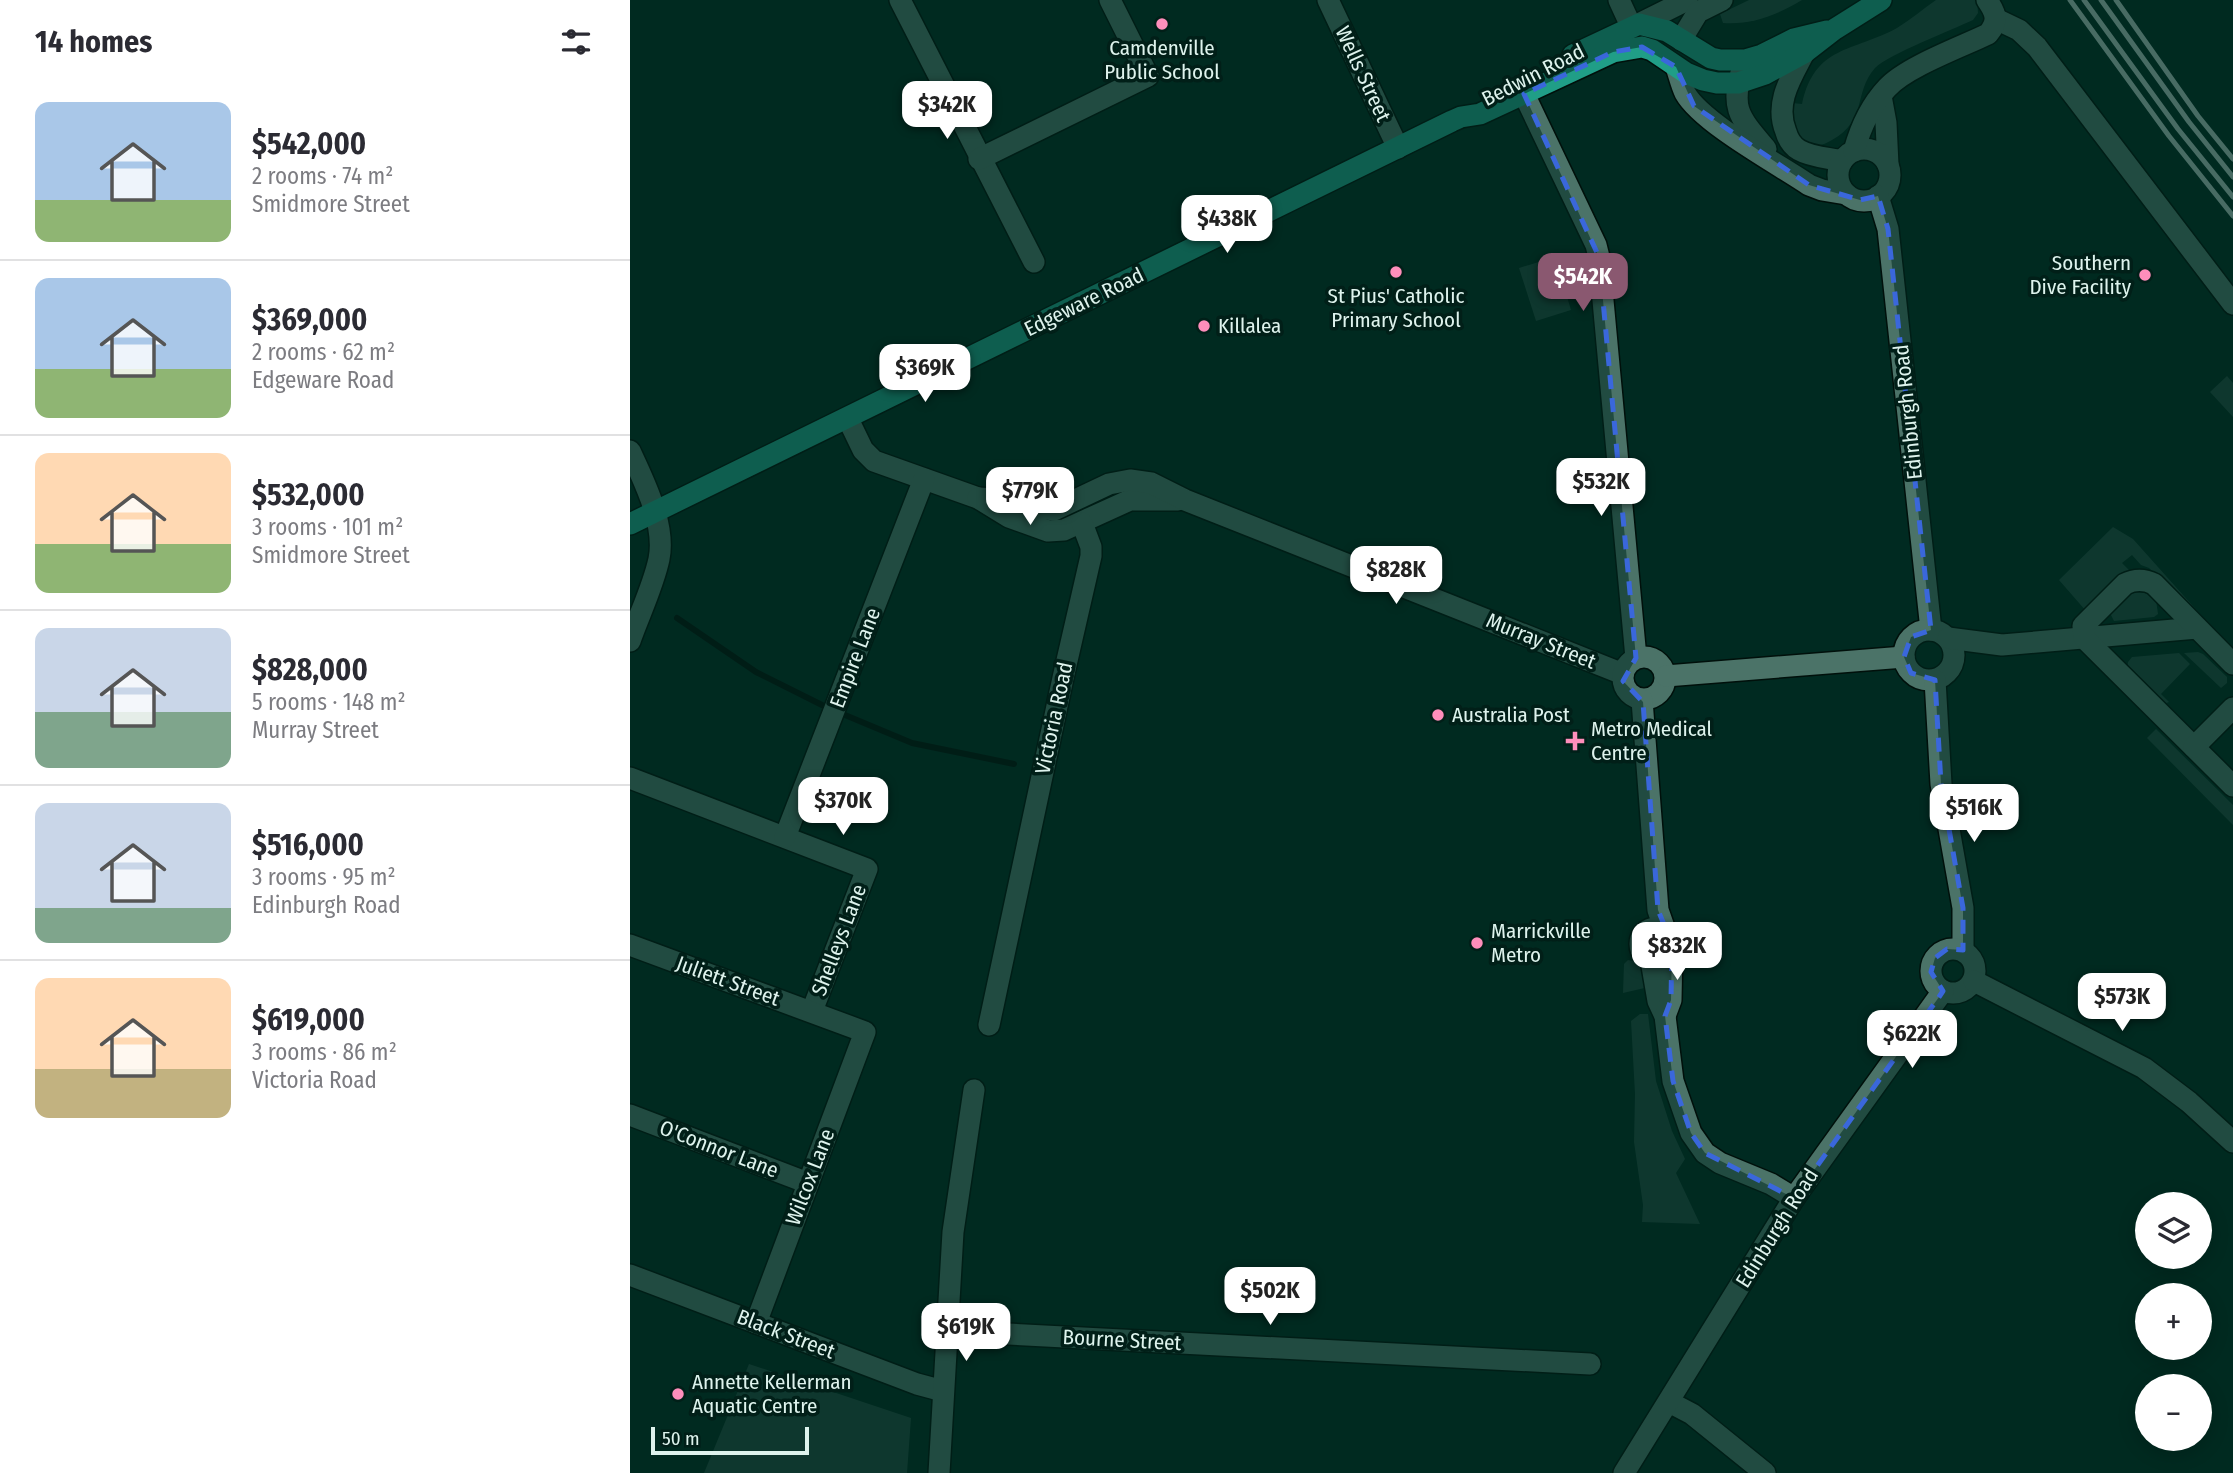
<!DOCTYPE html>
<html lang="en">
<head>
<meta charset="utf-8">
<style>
	:root { --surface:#fff; --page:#f2f2f3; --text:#2b2b33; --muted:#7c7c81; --line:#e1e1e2; --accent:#8a5870 }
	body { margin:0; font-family:"Fira Sans Condensed",sans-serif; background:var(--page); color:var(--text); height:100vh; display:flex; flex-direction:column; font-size:26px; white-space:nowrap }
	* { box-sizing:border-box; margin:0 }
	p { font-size:23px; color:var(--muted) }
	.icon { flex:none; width:38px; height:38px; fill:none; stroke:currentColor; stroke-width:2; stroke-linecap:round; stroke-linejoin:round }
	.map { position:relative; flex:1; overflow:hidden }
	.sheet { display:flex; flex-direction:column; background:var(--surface); width:630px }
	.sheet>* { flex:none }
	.controls { position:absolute; left:1505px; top:1192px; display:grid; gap:14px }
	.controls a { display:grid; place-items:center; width:77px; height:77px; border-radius:50%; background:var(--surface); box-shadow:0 4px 18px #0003; font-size:35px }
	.scale { position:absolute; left:21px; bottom:18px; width:158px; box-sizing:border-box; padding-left:7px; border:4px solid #def3ed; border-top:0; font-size:19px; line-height:24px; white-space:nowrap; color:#def3ed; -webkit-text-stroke:5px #011f18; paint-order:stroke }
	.price { position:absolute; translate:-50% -60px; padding:0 16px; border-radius:14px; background:#fff; color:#222; font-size:23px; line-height:46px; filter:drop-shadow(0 2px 4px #0008) }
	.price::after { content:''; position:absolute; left:50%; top:42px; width:21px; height:16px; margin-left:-10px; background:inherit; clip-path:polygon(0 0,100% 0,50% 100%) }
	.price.on { background:var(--accent); color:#fff }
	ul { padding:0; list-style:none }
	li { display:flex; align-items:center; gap:21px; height:175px; padding:0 35px }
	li+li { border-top:2px solid var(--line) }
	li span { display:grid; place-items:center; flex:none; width:196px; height:140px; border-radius:14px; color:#555 }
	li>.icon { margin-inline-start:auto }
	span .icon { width:84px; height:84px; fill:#fffc; stroke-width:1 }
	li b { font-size:30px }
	h2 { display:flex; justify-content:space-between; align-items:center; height:84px; padding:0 35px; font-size:30px }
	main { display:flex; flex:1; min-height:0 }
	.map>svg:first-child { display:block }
	.green { fill:#20483e }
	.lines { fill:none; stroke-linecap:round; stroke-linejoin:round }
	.stream { stroke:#000f0a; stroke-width:6 }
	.minor-casing { stroke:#00100b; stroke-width:24 }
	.major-casing { stroke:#00100b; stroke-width:24 }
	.minor { stroke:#4b7368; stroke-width:21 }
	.major { stroke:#209e87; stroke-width:21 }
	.rail { stroke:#a0bbb4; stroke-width:5 }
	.marked { fill:none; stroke:#3a67db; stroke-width:5; stroke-dasharray:14 9; stroke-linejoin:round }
	.poi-dot { fill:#fe8ebb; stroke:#011f18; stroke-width:2.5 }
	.labels { text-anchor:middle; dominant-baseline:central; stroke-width:7; stroke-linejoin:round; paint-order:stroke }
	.poi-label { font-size:21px; fill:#def3ed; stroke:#011f18; text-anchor:start }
	.street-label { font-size:21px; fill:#def3ed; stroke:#011f18 }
</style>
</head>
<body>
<main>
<section class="sheet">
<h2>14 homes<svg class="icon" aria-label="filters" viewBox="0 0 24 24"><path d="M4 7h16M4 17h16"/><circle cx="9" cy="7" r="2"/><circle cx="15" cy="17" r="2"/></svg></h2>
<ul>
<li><span style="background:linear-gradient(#a9c7e8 70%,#8fb573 0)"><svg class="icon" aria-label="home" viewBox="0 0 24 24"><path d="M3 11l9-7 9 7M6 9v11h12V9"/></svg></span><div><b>$542,000</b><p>2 rooms · 74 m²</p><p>Smidmore Street</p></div></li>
<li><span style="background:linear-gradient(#a9c7e8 65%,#8fb573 0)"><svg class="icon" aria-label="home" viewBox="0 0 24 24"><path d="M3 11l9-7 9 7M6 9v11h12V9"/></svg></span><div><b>$369,000</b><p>2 rooms · 62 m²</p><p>Edgeware Road</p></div></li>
<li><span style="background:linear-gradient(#ffd9b3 65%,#8fb573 0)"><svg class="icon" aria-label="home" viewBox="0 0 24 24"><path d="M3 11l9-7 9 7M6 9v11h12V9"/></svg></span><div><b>$532,000</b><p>3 rooms · 101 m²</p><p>Smidmore Street</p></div></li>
<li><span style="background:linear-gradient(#c9d6e8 60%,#7fa58c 0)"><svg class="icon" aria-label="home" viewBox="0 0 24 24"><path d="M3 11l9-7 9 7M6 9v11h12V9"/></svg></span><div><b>$828,000</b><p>5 rooms · 148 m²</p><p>Murray Street</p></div></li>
<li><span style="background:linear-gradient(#c9d6e8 75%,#7fa58c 0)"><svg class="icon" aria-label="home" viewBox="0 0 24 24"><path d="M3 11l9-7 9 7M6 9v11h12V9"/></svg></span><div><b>$516,000</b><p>3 rooms · 95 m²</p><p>Edinburgh Road</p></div></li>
<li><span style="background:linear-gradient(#ffd9b3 65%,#c2b280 0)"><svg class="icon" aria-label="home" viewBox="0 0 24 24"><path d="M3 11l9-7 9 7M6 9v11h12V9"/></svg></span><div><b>$619,000</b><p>3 rooms · 86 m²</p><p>Victoria Road</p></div></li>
</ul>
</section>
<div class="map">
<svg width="1603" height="1473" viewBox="0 0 1603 1473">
	<rect width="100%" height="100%" fill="#002a21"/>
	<g class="green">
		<path d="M1119,0h53c-25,15 -50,25 -79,23l-3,-9z"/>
		<path d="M1306,0h41l1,13 -5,7c-21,10 -84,34 -98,48 -22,25 -7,52 -43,72 -7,4 -13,7 -21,4 -17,-6 -17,-25 -19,-41l10,1c13,-59 51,-52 95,-76 13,-8 26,-19 39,-28z"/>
		<path d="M925,257l16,53 -35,11 -17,-53z"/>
		<path d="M1597,376l6,7v34l-23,-25z"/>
		<path d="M1483,527l20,12 100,112 -84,-83 -8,-3 -9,-10 -10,8 7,7 -43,41 -27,-31z"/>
		<path d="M1506,592l9,1 11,7 2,14 -4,3 -40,4 -4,-8 20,-19z"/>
		<path d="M1568,652l5,2 24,23v6l-6,5 -37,-35z"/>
		<path d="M1549,653l11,11 -29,30 8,8 -8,3 -34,-35 1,-8 4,-5z"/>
		<path d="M1526,729l77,76v20l-86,-87z"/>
		<path d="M998,960l11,2 6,4 4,21 -26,6 1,-29z"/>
		<path d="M1010,1014h8l8,67 16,50 13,28 -9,14 24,51 -58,-2 1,-17 -9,-63 1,-48 -4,-73z"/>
		<path d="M119,1364l162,54 -4,55h-203z"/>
	</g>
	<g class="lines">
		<g class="stream">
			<path d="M47,618l79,54 66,33"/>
			<path d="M215,715l67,28 102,21"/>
		</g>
		<defs>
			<g id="minor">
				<path d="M270,0l134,262"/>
				<path d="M698,0l70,148"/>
				<path d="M989,0l12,26"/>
				<path d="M1366,19l23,11 18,17 196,257"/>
				<path d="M1009,24l48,-24"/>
				<path d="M1051,40l17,-28 24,-12"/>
				<path d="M1174,53c-13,25 -30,50 -18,79 2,7 6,14 13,18 12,7 30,8 43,11"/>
				<path d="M1113,66c-13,42 -5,50 23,83"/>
				<path d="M1046,67c3,8 5,18 9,26 17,30 93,71 124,92l13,5 24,4"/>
				<path d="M894,94l72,151 3,12 37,401"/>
				<path d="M1251,96l5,27 2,42"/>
				<circle cx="1234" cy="175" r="26"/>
				<path d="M1224,151c6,-22 17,-46 33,-63 19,-21 74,-41 101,-54 11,-13 8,-21 -1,-34"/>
				<path d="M349,159l169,-83 -38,-76"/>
				<path d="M1248,196l10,33 43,401"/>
				<path d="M218,419l15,31 11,11 104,37 31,19 39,14 16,-1 66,-30h48"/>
				<path d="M0,451c14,30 36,74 29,108 -6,28 -20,56 -29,82"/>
				<path d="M348,498l36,2 27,8 13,2 55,-26 21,-4 21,3 34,17 438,174"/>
				<circle cx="1299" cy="655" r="25"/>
				<path d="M1318,638l54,7 195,-17"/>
				<circle cx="1014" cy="678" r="21"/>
				<path d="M1603,664l-79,-80c-10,-5 -19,-5 -29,0l-42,42 1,12 149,148"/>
				<path d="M1036,676l238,-19"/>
				<path d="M1305,680l6,104 22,124v42"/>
				<path d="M1012,700l16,210 7,20"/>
				<path d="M1564,747l39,-39"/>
				<path d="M0,778l237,91 -55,142"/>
				<path d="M155,837l139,-358"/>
				<circle cx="1026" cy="944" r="16"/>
				<path d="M0,945l235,87 -109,291"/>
				<circle cx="1323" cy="971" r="22"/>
				<path d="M1021,960l7,41 7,15 8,65 18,52 14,20 15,10 51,21 23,14"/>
				<path d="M1344,981l170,87 45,34 44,40"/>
				<path d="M1035,1016l6,-16 1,-51"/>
				<path d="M359,1025l74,-347 28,-122v-9l-9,-24"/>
				<path d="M0,1115l178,68"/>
				<path d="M0,1275l287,109 26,7"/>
				<path d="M318,1331l642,33"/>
				<path d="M1039,1402l23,12 73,59"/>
				<path d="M309,1473l14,-241 21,-142"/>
				<path d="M994,1473l170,-275 149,-207"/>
			</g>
			<g id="major">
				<path d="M943,55l66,-31 28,7 44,27 9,2h25l17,-5 32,-16 33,-8"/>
				<path d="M0,524l822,-403 9,-4 19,-3 133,-62 29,-5 10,3 34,23 17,7 14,3h21l27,-9 39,-21 31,-24 46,-29"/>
			</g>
		</defs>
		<use href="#minor" class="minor-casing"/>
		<use href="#major" class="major-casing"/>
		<use href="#minor" class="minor"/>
		<use href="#major" class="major"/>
		<g class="rail">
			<path d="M1440,0l99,136 64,80"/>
			<path d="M1454,0l94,129 55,68"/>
			<path d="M1471,0l88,122 44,55"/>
			<path d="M1486,0l82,116 35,43"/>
		</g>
	</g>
	<path d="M0 0H1603V1473H0ZM1012,47l34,20 18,39 115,79 51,15 18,-4 10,33 43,401 -20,7 -7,20 7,16 24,7 6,104 22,124v42l-16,-1 -12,9 -4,14 12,19 -4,6 -145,201 -89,-45 -14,-20 -18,-52 -8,-65 6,-16 1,-56 -14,-34 -15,-208 -20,-21 13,-23 -37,-401 -75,-163 89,-42z" fill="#002a21" fill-opacity=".55" fill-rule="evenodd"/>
	<path class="marked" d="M1012,47l34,20 18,39 115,79 51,15 18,-4 10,33 43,401 -20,7 -7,20 7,16 24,7 6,104 22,124v42l-16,-1 -12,9 -4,14 12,19 -4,6 -145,201 -89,-45 -14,-20 -18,-52 -8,-65 6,-16 1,-56 -14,-34 -15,-208 -20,-21 13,-23 -37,-401 -75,-163 89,-42z"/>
	<g class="poi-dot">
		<circle cx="532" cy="24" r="7"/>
		<circle cx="766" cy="272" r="7"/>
		<circle cx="1515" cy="275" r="7"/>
		<circle cx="574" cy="326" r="7"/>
		<circle cx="808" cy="715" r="7"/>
		<path d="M941.5 730.5h7v7h7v7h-7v7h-7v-7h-7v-7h7z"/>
		<circle cx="847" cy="943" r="7"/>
		<circle cx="48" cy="1394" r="7"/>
	</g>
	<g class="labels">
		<g class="poi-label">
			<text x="532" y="48" text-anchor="middle">Camdenville<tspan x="532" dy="24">Public School</tspan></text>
			<text x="1501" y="263" text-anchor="end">Southern<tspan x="1501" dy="24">Dive Facility</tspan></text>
			<text x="766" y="296" text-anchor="middle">St Pius' Catholic<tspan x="766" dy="24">Primary School</tspan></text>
			<text x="588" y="326">Killalea</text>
			<text x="822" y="715">Australia Post</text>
			<text x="961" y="729">Metro Medical<tspan x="961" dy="24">Centre</tspan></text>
			<text x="861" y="931">Marrickville<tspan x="861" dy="24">Metro</tspan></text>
			<text x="62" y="1382">Annette Kellerman<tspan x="62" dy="24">Aquatic Centre</tspan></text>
		</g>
		<g class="street-label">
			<text transform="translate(733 74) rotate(65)">Wells Street</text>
			<text transform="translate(903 75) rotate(-27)">Bedwin Road</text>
			<text transform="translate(454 302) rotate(-26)">Edgeware Road</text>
			<text transform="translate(1278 412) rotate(-96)">Edinburgh Road</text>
			<text transform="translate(911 641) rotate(22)">Murray Street</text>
			<text transform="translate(225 658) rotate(-69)">Empire Lane</text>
			<text transform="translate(424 718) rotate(-78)">Victoria Road</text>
			<text transform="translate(209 940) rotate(-69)">Shelleys Lane</text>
			<text transform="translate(98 981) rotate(20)">Juliett Street</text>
			<text transform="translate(89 1149) rotate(21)">O'Connor Lane</text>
			<text transform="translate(180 1177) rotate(-69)">Wilcox Lane</text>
			<text transform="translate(1147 1228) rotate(-58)">Edinburgh Road</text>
			<text transform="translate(156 1334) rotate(21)">Black Street</text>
			<text transform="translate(492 1340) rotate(3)">Bourne Street</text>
		</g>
	</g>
</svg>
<div class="controls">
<a><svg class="icon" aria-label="layers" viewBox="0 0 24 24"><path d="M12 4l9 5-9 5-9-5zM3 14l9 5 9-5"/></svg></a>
<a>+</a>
<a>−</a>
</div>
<div class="scale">50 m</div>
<b class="price" style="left:317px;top:141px">$342K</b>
<b class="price" style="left:597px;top:255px">$438K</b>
<b class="price on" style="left:953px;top:313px">$542K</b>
<b class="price" style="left:295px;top:404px">$369K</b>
<b class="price" style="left:971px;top:518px">$532K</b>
<b class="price" style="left:400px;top:527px">$779K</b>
<b class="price" style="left:766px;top:606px">$828K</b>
<b class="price" style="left:213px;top:837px">$370K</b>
<b class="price" style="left:1344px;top:844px">$516K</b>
<b class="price" style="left:1047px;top:982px">$832K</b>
<b class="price" style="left:1492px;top:1033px">$573K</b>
<b class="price" style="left:1282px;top:1070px">$622K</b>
<b class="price" style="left:640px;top:1327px">$502K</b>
<b class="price" style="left:336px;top:1363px">$619K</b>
</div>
</main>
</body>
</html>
